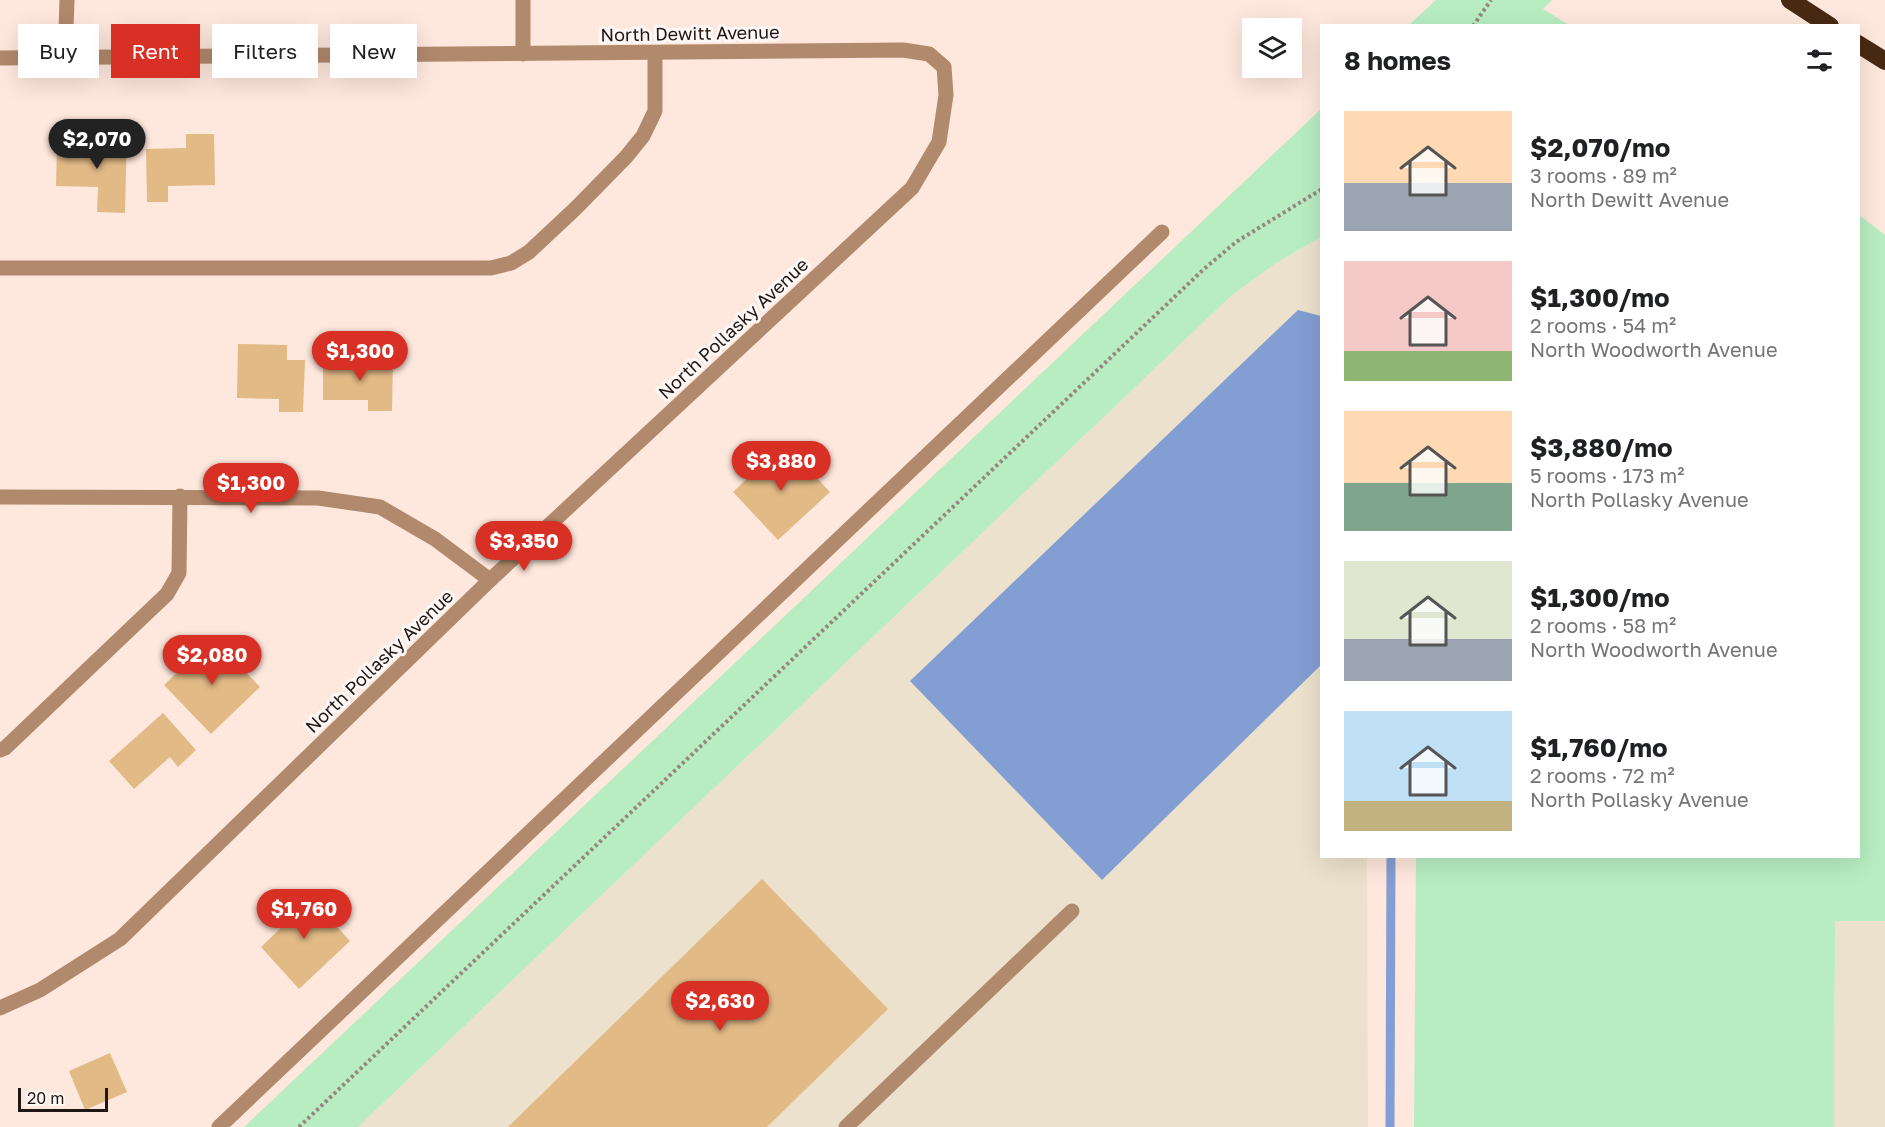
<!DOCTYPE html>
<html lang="en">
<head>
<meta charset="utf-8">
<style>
	:root { --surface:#fff; --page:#f6f6f6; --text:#202124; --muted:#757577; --accent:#d93025 }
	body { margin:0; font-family:"Golos Text",sans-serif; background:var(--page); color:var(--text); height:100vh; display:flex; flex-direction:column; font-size:22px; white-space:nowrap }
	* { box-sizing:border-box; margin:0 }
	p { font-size:20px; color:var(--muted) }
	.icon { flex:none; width:33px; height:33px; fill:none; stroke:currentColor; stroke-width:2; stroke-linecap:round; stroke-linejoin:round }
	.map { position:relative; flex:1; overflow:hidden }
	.drawer { position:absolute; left:1320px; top:24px; width:540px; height:834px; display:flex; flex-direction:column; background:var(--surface); border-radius:0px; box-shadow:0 6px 24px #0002 }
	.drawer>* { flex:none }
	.guide { position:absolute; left:18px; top:24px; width:570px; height:54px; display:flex; gap:12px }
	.fabs { position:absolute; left:1242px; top:18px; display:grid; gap:12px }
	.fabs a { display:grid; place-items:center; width:60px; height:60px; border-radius:0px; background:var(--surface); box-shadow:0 6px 24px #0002; font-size:30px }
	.scale { position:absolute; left:18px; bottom:15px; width:90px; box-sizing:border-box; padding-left:6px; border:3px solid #1f1713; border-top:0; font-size:16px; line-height:21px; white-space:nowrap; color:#1f1713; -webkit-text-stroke:4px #fdf8f6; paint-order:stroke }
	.price { position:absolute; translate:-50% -51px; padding:0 14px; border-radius:21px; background:var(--accent); color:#fff; font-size:20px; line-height:39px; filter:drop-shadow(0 2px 3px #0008) }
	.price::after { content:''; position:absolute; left:50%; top:36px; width:18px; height:14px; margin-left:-9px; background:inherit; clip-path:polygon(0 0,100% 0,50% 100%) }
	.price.selected { background:#222; color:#fff }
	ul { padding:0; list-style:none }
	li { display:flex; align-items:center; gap:18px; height:150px; padding:0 24px }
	li span { display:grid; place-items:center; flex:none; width:168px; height:120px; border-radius:0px; color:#555 }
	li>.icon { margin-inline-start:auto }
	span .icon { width:72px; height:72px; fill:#fffc; stroke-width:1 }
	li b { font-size:26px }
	h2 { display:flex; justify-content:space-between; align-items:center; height:72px; padding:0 24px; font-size:26px }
	.tag { padding:0 21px; border-radius:0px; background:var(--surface); box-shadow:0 6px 24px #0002; font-size:21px; line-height:54px }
	.tag.selected { background:var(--accent); color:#fff }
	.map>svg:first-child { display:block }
	.commercial { fill:#ece1cc }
	.green { fill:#b8edc1 }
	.water { fill:#839ed2 }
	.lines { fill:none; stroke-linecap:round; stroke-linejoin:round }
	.stream { stroke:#839ed2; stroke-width:9 }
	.building { fill:#e2ba86 }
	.path { stroke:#96867e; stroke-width:4; stroke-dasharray:3 3; stroke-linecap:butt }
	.minor { stroke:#b1896c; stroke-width:15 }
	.highway { stroke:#482a13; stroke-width:18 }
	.labels { text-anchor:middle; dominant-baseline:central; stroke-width:6; stroke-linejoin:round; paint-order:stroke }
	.street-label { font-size:18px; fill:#1f1713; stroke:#fdf8f6 }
</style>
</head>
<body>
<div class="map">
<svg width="1885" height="1127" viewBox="0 0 1885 1127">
	<rect width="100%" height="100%" fill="#fee7dc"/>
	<g class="commercial">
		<path d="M1321,237l1,619 45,1 1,270h-1010l874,-832 44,-32z"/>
		<path d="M1835,921h50v206h-51z"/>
	</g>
	<g class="green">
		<path d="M1436,0h116l-9,9 26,16h-160z"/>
		<path d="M1321,109v128l-45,26 -44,32 -874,832h-114z"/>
		<path d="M1859,215l26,20v686h-50l-1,206h-420l2,-270 442,-1z"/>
	</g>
	<path class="water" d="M1298,310l23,6v349l-219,215 -192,-199z"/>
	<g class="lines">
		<path class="stream" d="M1390,1127l1,-271"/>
	</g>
	<g class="building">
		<path d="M101,132l26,1 -2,80 -28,-1 1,-25 -42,-1 1,-39 43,1z"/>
		<path d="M186,134h28l1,51 -47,1v16h-21l-1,-53 40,-1z"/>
		<path d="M238,344l49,1v15h18l-2,52h-24v-13l-42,-1z"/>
		<path d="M323,359l70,1 -1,51h-24v-11h-45z"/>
		<path d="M784,443l46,49 -52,48 -45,-48z"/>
		<path d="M213,638l47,49 -49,47 -47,-49z"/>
		<path d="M163,713l33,37 -18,17 -8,-10 -36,32 -25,-28z"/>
		<path d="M762,879l126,130 -121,118h-259z"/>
		<path d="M302,889l48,52 -51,48 -38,-42 27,-26 -9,-10z"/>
		<path d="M110,1053l17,39 -42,18 -16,-39z"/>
	</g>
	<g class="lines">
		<g class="path">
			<path d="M1473,26l18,-26"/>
			<path d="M299,1127l905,-858 32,-27 86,-53"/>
		</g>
		<g class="minor">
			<path d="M523,54v-54"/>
			<path d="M0,58l903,-8 26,4 15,13 2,28 -7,47 -27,46 -422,392 -370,359 -80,51 -40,18"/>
			<path d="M65,58l2,-58"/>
			<path d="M0,268h491l20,-5 18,-11 47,-44 50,-51 17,-21 12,-25v-58"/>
			<path d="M0,497l318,1 62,9 55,32 55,41"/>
			<path d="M0,750l5,-2 162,-154 12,-21 1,-77"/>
			<path d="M219,1127l943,-895"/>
			<path d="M846,1127l226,-216"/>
		</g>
		<g class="highway">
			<path d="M1790,0l40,26"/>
			<path d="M1858,44l27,17"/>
		</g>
	</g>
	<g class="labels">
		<g class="street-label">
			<text transform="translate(690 33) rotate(-1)">North Dewitt Avenue</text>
			<text transform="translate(733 328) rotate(-43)">North Pollasky Avenue</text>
			<text transform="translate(379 661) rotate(-44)">North Pollasky Avenue</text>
		</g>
	</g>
</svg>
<div class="fabs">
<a><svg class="icon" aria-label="layers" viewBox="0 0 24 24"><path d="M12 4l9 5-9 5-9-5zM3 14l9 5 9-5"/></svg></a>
</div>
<div class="scale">20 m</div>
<b class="price selected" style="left:97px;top:170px">$2,070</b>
<b class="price" style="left:360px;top:382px">$1,300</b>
<b class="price" style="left:781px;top:492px">$3,880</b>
<b class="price" style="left:251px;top:514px">$1,300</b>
<b class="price" style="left:524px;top:572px">$3,350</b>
<b class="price" style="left:212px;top:686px">$2,080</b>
<b class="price" style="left:304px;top:940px">$1,760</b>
<b class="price" style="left:720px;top:1032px">$2,630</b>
<div class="guide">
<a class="tag">Buy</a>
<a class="tag selected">Rent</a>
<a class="tag">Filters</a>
<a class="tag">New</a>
</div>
<section class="drawer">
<h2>8 homes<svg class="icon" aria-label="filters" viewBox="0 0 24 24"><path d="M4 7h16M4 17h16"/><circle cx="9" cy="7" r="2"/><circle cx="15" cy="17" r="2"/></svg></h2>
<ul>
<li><span style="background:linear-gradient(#ffd9b3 60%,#9aa5b1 0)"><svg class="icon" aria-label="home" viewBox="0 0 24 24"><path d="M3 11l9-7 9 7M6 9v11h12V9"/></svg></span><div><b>$2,070/mo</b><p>3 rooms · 89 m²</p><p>North Dewitt Avenue</p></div></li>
<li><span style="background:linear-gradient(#f6c9c9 75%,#8fb573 0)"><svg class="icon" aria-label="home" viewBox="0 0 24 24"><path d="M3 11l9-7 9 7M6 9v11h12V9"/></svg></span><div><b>$1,300/mo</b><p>2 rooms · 54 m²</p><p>North Woodworth Avenue</p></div></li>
<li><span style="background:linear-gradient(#ffd9b3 60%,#7fa58c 0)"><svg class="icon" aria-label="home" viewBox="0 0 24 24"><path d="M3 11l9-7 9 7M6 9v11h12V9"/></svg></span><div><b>$3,880/mo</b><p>5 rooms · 173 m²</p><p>North Pollasky Avenue</p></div></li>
<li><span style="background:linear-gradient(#dfe7d0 65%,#9aa5b1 0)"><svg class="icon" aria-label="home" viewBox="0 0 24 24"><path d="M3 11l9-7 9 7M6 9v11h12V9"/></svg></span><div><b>$1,300/mo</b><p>2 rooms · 58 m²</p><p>North Woodworth Avenue</p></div></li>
<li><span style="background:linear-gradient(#bfe0f5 75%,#c2b280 0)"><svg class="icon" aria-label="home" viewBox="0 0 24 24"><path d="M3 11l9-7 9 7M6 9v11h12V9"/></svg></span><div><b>$1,760/mo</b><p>2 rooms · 72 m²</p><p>North Pollasky Avenue</p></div></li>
</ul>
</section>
</div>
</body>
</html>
